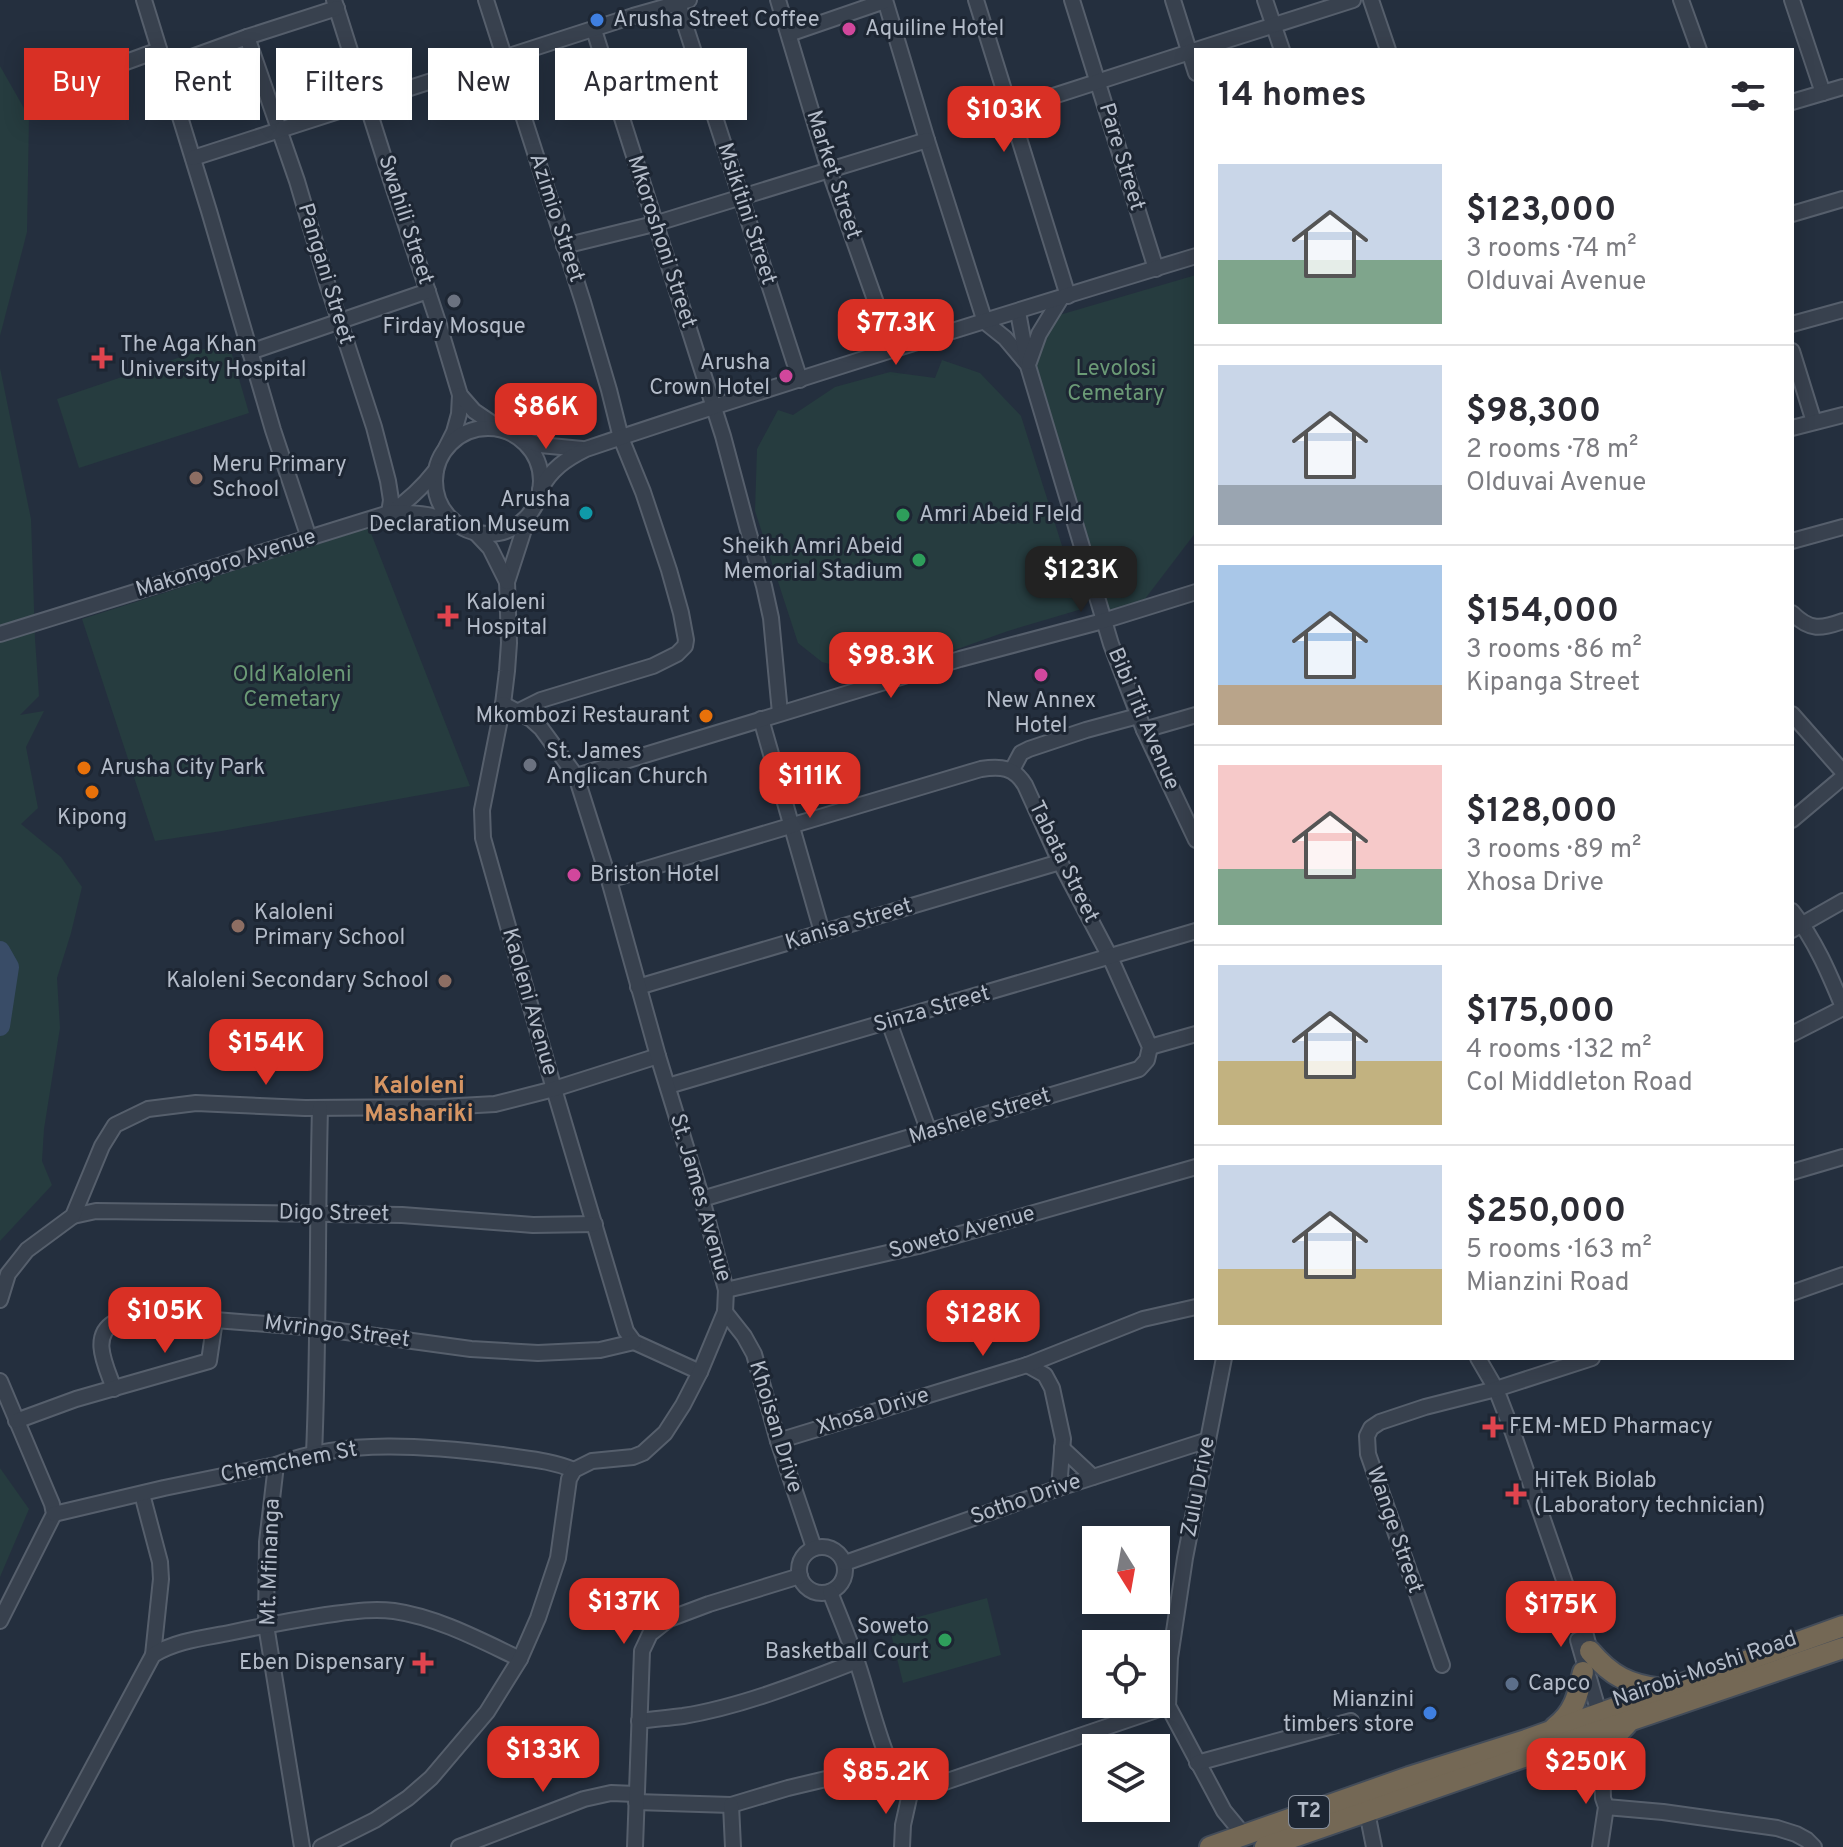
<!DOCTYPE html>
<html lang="en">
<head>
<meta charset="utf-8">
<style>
	:root { --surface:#fff; --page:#f2f2f3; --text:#2b2b33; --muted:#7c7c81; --line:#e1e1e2; --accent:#d93025 }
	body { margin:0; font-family:Overpass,sans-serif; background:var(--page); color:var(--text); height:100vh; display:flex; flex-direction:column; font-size:30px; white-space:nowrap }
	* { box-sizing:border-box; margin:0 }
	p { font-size:26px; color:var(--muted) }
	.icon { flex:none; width:44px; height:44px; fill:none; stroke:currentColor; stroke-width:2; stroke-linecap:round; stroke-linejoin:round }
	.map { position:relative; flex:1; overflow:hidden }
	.drawer { position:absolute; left:1194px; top:48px; width:600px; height:1312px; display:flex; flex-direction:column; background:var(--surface); border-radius:0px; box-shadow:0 4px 20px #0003 }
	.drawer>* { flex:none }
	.top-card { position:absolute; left:24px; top:48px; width:760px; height:72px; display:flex; gap:16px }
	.needle { width:52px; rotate:169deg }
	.tools { position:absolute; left:1082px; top:1526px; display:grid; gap:16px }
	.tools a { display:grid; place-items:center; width:88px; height:88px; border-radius:0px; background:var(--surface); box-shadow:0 4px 20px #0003; font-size:40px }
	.price { position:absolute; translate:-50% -68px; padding:0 18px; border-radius:16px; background:var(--accent); color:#fff; font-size:26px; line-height:52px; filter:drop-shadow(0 2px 4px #0008) }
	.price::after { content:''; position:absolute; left:50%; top:48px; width:24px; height:18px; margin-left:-12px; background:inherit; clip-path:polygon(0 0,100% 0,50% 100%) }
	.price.current { background:#222; color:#fff }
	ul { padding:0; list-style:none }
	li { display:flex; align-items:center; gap:24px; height:200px; padding:0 24px }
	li+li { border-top:2px solid var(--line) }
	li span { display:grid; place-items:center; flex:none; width:224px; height:160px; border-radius:0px; color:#555 }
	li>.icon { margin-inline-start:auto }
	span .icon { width:96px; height:96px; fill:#fffc; stroke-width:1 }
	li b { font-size:34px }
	h2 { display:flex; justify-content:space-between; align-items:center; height:96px; padding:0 24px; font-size:34px }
	.tag { padding:0 28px; border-radius:0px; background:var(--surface); box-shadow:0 4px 20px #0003; font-size:28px; line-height:72px }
	.tag.current { background:var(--accent); color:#fff }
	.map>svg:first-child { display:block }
	.green { fill:#263c3f }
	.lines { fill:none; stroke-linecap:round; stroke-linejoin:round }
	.river { stroke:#394c67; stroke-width:20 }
	.minor-casing { stroke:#565f6c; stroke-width:18 }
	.highway-casing { stroke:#434c59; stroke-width:24 }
	.minor { stroke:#38414e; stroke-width:14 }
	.highway { stroke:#746855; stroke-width:20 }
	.shop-dot { fill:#3f7fe0; stroke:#1d2633; stroke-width:3 }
	.hotel-dot { fill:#d1479c; stroke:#1d2633; stroke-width:3 }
	.worship-dot { fill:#6b7280; stroke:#1d2633; stroke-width:3 }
	.health-dot { fill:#e0444e; stroke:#1d2633; stroke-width:3 }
	.education-dot { fill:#8d6e63; stroke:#1d2633; stroke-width:3 }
	.culture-dot { fill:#0f9aa8; stroke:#1d2633; stroke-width:3 }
	.leisure-dot { fill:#2e9e5b; stroke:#1d2633; stroke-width:3 }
	.food-dot { fill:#e8710a; stroke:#1d2633; stroke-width:3 }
	.service-dot { fill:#5c6f8a; stroke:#1d2633; stroke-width:3 }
	.labels { text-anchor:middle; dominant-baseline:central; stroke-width:6; stroke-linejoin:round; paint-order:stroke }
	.shield { fill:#1d2633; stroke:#878f9c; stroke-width:2 }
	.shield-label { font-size:20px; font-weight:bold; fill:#b4bcc9 }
	.poi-label { font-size:22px; fill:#b4bcc9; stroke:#1d2633; text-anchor:start }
	.street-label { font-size:22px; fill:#b4bcc9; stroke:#1d2633 }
	.park-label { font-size:22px; fill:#6b9a76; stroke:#1d2633 }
	.neighbourhood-label { font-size:24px; font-weight:bold; fill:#d59563; stroke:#1d2633 }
</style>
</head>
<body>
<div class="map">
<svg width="1843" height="1847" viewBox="0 0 1843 1847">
	<rect width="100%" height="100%" fill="#242f3e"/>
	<g class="green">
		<path d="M0,66l29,51 -2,115 -27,104z"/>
		<path d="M1196,275v257l-64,84 -21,7 -83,-256 28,-51z"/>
		<path d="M228,341l21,72 -170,55 -22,-69z"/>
		<path d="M942,360l38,13 41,43 61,193 -74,22 -84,30 -61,12 -41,-11 -24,-19 -43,-132 2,-62 21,-39 15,5 42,-28 55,-15 45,6z"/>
		<path d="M0,368l31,151 4,120 4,57 -19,19 24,-4 -18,36 12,61 -17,16 40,33 21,30 -11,46 -14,45 3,50 -16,101 -2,32 10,24 -52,56z"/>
		<path d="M369,528l101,258 -248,45 -67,10 -73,-222z"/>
		<path d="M0,1468l29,41 -29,68z"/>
		<path d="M987,1598l14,57 -98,28 -14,-58z"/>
	</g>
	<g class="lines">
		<path class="river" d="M0,951l9,16 -9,59"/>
		<defs>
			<g id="minor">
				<path d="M144,0l65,211 64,219 36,108"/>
				<path d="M334,0l57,180 48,145 21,70 -1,19 -5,18 -8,16"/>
				<path d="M486,0l97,302 26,88 12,48 22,54 26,78 12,43 5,27 -1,6 -8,8 -24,12 -112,34 -22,11"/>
				<path d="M778,0l51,170 63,178"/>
				<path d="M885,0l42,140 58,182 20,16 21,25"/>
				<path d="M976,0l92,296"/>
				<path d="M1072,0l84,269"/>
				<path d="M1173,0l23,73"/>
				<path d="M1265,0l17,50"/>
				<path d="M1371,0l17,50"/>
				<path d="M1681,0l18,50"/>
				<path d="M1792,0l31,93"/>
				<path d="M678,3l122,377"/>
				<path d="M594,30l129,406 25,94 16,56 7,32 9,95"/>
				<path d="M789,34l96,-33"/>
				<path d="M247,37l50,144 31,105 46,141 14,54 3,19 -2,13"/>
				<path d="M1196,50l157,-50"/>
				<path d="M164,67l83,-30 90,-29"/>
				<path d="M44,92l115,-42"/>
				<path d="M1792,102l51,-15"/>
				<path d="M1010,110l186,-60"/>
				<path d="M193,158l440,-142 56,-16"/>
				<path d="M1792,214l51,-15"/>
				<path d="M564,246l90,-22 273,-84"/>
				<path d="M1018,312l10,54 83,278 33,86 52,110"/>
				<path d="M1792,324l51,-14"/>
				<path d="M1792,351l22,71"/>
				<path d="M250,352l178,-61"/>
				<path d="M1029,362l10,-28 22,-36"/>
				<path d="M460,395l14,16 25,17"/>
				<path d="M1792,428l51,-13"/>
				<circle cx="488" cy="481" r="53"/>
				<path d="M524,440l16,5 42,4"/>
				<path d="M540,490c11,-21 26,-31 46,-41 202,-68 406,-131 610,-193"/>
				<path d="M390,513c18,-12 32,-25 46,-43"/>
				<path d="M528,517l-21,65 2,61 -2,28 -4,33 -21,106 1,28 71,251 72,242 8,11 66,30"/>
				<path d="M475,532l15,16 17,34"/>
				<path d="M1792,541l51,-14"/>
				<path d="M1792,613c18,18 29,16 51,8"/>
				<path d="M0,634l389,-121c24,-1 43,1 65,9"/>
				<path d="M1792,714l51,58"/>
				<path d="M761,719l61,213"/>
				<path d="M1144,730l52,-15"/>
				<path d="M1012,770l9,-17 8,-4 57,-19 52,-14"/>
				<path d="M576,776l384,-117 143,-38 93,-29"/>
				<path d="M1792,820l51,-43"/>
				<path d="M609,880l372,-111c20,-3 33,-2 44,16l35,77 50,95 40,90 -3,13 -8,9 -437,130"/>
				<path d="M1792,911c23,29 37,62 51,96"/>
				<path d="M1792,930l51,-29"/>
				<path d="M638,987l422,-125"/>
				<path d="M889,1022l40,110"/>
				<path d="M1792,1034l51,-26"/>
				<path d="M1150,1047l46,-13"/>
				<path d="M668,1086l528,-155"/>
				<path d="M1792,1172l51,-15"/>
				<path d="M73,1216l23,-5 306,4 131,10 62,-1"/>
				<path d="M726,1290l192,-44 278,-79"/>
				<path d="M1792,1293l51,-18"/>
				<path d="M0,1300l8,-26 19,-24 46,-34 29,-70 13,-21 33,-16 48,-6 109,5 137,-1 53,-3 59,-15 104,-33"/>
				<path d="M725,1312l19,24 10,18 24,87 36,107"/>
				<path d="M1224,1358l-39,200 -15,100 -2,48 56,105 19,23"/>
				<path d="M1478,1358l18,31 17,44 61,176 10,19 6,23"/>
				<path d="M1027,1365l18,10 7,13 11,51 -4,49"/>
				<path d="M0,1381l52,123 2,10 -54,107"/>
				<path d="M114,1389c-7,-21 -25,-53 1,-67l100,-2 102,8 154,21 67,4 62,-3 34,-8"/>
				<path d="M16,1421l60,-22 133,-38 6,-41"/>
				<path d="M778,1441l249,-76 116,-46 53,-12"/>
				<path d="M1062,1448l31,29"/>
				<path d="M314,1454c5,-115 3,-231 6,-346"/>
				<path d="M276,1465l-9,77 -1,83 36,222"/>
				<path d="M142,1494l18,68 1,17 -8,76"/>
				<path d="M54,1514l110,-26 112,-23c69,-27 154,-19 226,-10 25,4 48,5 72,15"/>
				<circle cx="822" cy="1570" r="23"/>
				<path d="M845,1563l214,-75 149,-48"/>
				<path d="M830,1592c9,23 19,46 27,70 9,24 29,110 46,123 8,7 20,4 30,1l235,-80"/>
				<path d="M1578,1640l23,80"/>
				<path d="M1442,1665l-74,-211 -1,-18 4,-8 9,-6 45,-15 71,-18 96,-31"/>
				<path d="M639,1721c14,-2 29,-3 44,-5 57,-9 120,-34 174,-55"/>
				<path d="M1197,1763l154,-42"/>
				<path d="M636,1802l95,3 57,-17 101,-24"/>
				<path d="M731,1805l2,42"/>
				<path d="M1606,1807l57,5 114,16 19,6 11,6 7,7"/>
				<path d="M1367,1812l7,35"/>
				<path d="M50,1847l103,-192c22,-14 50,-17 76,-22 33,-7 65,-13 97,-18 23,-3 45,-7 68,-4 43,6 88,30 126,48"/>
				<path d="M321,1847l54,-27 33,-22 23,-20 56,-66 33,-53 18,-41 20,-60 11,-79 5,-9 18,-9 41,-4 10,-4 22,-20 18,-28 17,-33 25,-60 1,-22 -24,-91 -44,-143 -49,-176 -33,-104 -35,-48 -10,-9 -28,-15"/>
				<path d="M459,1847l125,-48 27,-6 25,1"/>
				<path d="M635,1847l7,-196 8,-17 19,-15 40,-15 91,-28"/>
				<path d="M902,1847l1,-22 8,-36"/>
				<path d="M1600,1847l6,-40 -3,-9 -1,-38"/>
			</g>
			<g id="highway">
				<path d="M1590,1651c21,25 39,34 72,38"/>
				<path d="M1555,1727c19,-14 23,-32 28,-55"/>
				<path d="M1567,1742l35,25 10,-27 15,-16"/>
				<path d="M1210,1847l199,-70 117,-37 317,-114"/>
				<path d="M1265,1847l302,-105 276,-94"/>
			</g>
		</defs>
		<use href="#minor" class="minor-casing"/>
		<use href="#highway" class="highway-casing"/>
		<use href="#minor" class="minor"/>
		<use href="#highway" class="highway"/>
	</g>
	<g class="shop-dot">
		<circle cx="597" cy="20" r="8"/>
		<circle cx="1430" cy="1713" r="8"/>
	</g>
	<g class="hotel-dot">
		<circle cx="849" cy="29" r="8"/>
		<circle cx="786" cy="376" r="8"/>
		<circle cx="1041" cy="675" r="8"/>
		<circle cx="574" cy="875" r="8"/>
	</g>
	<g class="worship-dot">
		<circle cx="454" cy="301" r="8"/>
		<circle cx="530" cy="765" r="8"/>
	</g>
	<g class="health-dot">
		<path d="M98 346h8v8h8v8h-8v8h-8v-8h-8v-8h8z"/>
		<path d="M444 604h8v8h8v8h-8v8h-8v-8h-8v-8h8z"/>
		<path d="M1489 1415h8v8h8v8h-8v8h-8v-8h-8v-8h8z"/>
		<path d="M1512 1482h8v8h8v8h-8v8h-8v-8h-8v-8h8z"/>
		<path d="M419 1651h8v8h8v8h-8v8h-8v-8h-8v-8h8z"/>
	</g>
	<g class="education-dot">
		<circle cx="196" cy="478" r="8"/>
		<circle cx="238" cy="926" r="8"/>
		<circle cx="445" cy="981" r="8"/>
	</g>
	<circle class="culture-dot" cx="586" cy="513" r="8"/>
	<g class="leisure-dot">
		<circle cx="903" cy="515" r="8"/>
		<circle cx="919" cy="560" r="8"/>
		<circle cx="945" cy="1640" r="8"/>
	</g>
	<g class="food-dot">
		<circle cx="706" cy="716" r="8"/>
		<circle cx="84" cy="768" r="8"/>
		<circle cx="92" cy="792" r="8"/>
	</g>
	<circle class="service-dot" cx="1512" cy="1684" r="8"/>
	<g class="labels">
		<rect class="shield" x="1289" y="1796" width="40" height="32" rx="6"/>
		<g class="shield-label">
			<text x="1309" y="1812">T2</text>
		</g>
		<g class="poi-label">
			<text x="613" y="20">Arusha Street Coffee</text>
			<text x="865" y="29">Aquiline Hotel</text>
			<text x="454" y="327" text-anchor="middle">Firday Mosque</text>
			<text x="120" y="345">The Aga Khan<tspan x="120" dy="25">University Hospital</tspan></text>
			<text x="770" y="363" text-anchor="end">Arusha<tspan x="770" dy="25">Crown Hotel</tspan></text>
			<text x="212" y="465">Meru Primary<tspan x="212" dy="25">School</tspan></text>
			<text x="570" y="500" text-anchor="end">Arusha<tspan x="570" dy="25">Declaration Museum</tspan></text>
			<text x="919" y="515">Amri Abeid FIeld</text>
			<text x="903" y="547" text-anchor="end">Sheikh Amri Abeid<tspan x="903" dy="25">Memorial Stadium</tspan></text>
			<text x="466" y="603">Kaloleni<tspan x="466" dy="25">Hospital</tspan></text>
			<text x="1041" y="701" text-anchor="middle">New Annex<tspan x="1041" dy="25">Hotel</tspan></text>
			<text x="690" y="716" text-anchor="end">Mkombozi Restaurant</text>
			<text x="546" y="752">St. James<tspan x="546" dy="25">Anglican Church</tspan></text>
			<text x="100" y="768">Arusha City Park</text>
			<text x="92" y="818" text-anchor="middle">Kipong</text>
			<text x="590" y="875">Briston Hotel</text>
			<text x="254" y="913">Kaloleni<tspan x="254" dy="25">Primary School</tspan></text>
			<text x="429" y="981" text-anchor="end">Kaloleni Secondary School</text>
			<text x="1509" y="1427">FEM-MED Pharmacy</text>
			<text x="1534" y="1481">HiTek Biolab<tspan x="1534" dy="25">(Laboratory technician)</tspan></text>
			<text x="929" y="1627" text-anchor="end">Soweto<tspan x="929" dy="25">Basketball Court</tspan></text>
			<text x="405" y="1663" text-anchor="end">Eben Dispensary</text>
			<text x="1528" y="1684">Capco</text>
			<text x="1414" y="1700" text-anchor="end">Mianzini<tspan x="1414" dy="25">timbers store</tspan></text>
		</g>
		<g class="street-label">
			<text transform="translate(1121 157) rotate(73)">Pare Street</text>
			<text transform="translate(833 175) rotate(72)">Market Street</text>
			<text transform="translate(746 214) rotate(72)">Msikitini Street</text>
			<text transform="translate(556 218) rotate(72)">Azimio Street</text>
			<text transform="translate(405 220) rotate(72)">Swahili Street</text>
			<text transform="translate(661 242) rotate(72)">Mkoroshoni Street</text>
			<text transform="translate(325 274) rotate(73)">Pangani Street</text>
			<text transform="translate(226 564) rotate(-17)">Makongoro Avenue</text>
			<text transform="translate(1143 719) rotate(67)">Bibi Titi Avenue</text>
			<text transform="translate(1063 862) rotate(64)">Tabata Street</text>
			<text transform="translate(849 925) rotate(-17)">Kanisa Street</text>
			<text transform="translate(529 1002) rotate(74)">Kaoleni Avenue</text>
			<text transform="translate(932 1010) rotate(-16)">Sinza Street</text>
			<text transform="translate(980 1117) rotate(-17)">Mashele Street</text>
			<text transform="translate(700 1198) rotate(74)">St. James Avenue</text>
			<text transform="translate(334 1214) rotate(1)">Digo Street</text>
			<text transform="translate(962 1233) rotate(-15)">Soweto Avenue</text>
			<text transform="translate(337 1332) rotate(7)">Mvringo Street</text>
			<text transform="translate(873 1412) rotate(-17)">Xhosa Drive</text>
			<text transform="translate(775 1427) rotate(73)">Khoisan Drive</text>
			<text transform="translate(289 1463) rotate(-11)">Chemchem St</text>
			<text transform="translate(1199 1487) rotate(-79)">Zulu Drive</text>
			<text transform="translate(1026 1500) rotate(-19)">Sotho Drive</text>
			<text transform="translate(1394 1530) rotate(71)">Wange Street</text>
			<text transform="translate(271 1562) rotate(-88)">Mt. Mfinanga</text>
			<text transform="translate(1705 1670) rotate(-19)">Nairobi-Moshi Road</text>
		</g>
		<g class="park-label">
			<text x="1116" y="369">Levolosi<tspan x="1116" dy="25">Cemetary</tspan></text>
			<text x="292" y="675">Old Kaloleni<tspan x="292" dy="25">Cemetary</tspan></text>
		</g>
		<g class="neighbourhood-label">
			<text x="419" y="1087">Kaloleni<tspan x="419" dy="28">Mashariki</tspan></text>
		</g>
	</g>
</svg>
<div class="tools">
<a><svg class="needle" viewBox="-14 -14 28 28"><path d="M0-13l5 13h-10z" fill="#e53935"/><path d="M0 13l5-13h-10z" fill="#7c7c81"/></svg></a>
<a><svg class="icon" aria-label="locate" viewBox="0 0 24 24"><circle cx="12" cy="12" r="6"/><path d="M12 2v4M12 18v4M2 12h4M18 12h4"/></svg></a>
<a><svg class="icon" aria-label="layers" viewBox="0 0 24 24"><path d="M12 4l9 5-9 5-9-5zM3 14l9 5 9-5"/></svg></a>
</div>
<b class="price" style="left:1004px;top:154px">$103K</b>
<b class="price" style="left:896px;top:367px">$77.3K</b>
<b class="price" style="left:546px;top:451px">$86K</b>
<b class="price current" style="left:1081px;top:614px">$123K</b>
<b class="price" style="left:891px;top:700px">$98.3K</b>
<b class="price" style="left:810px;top:820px">$111K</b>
<b class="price" style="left:266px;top:1087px">$154K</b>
<b class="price" style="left:165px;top:1355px">$105K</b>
<b class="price" style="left:983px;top:1358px">$128K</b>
<b class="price" style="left:624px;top:1646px">$137K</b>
<b class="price" style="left:1561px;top:1649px">$175K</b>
<b class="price" style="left:543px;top:1794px">$133K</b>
<b class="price" style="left:1586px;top:1806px">$250K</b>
<b class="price" style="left:886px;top:1816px">$85.2K</b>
<div class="top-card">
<a class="tag current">Buy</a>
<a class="tag">Rent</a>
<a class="tag">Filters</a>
<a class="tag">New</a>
<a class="tag">Apartment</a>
</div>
<section class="drawer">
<h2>14 homes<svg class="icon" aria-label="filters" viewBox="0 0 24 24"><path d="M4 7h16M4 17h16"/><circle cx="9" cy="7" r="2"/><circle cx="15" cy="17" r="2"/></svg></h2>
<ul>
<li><span style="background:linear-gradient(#c9d6e8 60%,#7fa58c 0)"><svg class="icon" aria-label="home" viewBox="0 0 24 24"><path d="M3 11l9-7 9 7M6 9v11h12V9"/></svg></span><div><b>$123,000</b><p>3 rooms · 74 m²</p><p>Olduvai Avenue</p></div></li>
<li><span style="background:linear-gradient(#c9d6e8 75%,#9aa5b1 0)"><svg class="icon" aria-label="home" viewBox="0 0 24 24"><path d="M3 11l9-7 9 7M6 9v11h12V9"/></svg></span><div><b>$98,300</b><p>2 rooms · 78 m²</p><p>Olduvai Avenue</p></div></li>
<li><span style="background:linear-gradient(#a9c7e8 75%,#b9a48a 0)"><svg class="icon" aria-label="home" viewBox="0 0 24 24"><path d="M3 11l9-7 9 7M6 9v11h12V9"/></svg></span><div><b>$154,000</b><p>3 rooms · 86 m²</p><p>Kipanga Street</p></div></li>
<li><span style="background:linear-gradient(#f6c9c9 65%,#7fa58c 0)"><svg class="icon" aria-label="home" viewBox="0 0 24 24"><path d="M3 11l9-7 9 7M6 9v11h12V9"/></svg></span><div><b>$128,000</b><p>3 rooms · 89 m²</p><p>Xhosa Drive</p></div></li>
<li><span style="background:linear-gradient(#c9d6e8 60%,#c2b280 0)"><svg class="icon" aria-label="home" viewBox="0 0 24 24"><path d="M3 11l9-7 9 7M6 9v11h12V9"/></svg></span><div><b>$175,000</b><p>4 rooms · 132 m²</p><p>Col Middleton Road</p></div></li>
<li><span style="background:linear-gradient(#c9d6e8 65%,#c2b280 0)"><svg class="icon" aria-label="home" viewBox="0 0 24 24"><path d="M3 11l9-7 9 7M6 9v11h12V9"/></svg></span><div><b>$250,000</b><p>5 rooms · 163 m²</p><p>Mianzini Road</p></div></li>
</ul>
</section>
</div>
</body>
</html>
